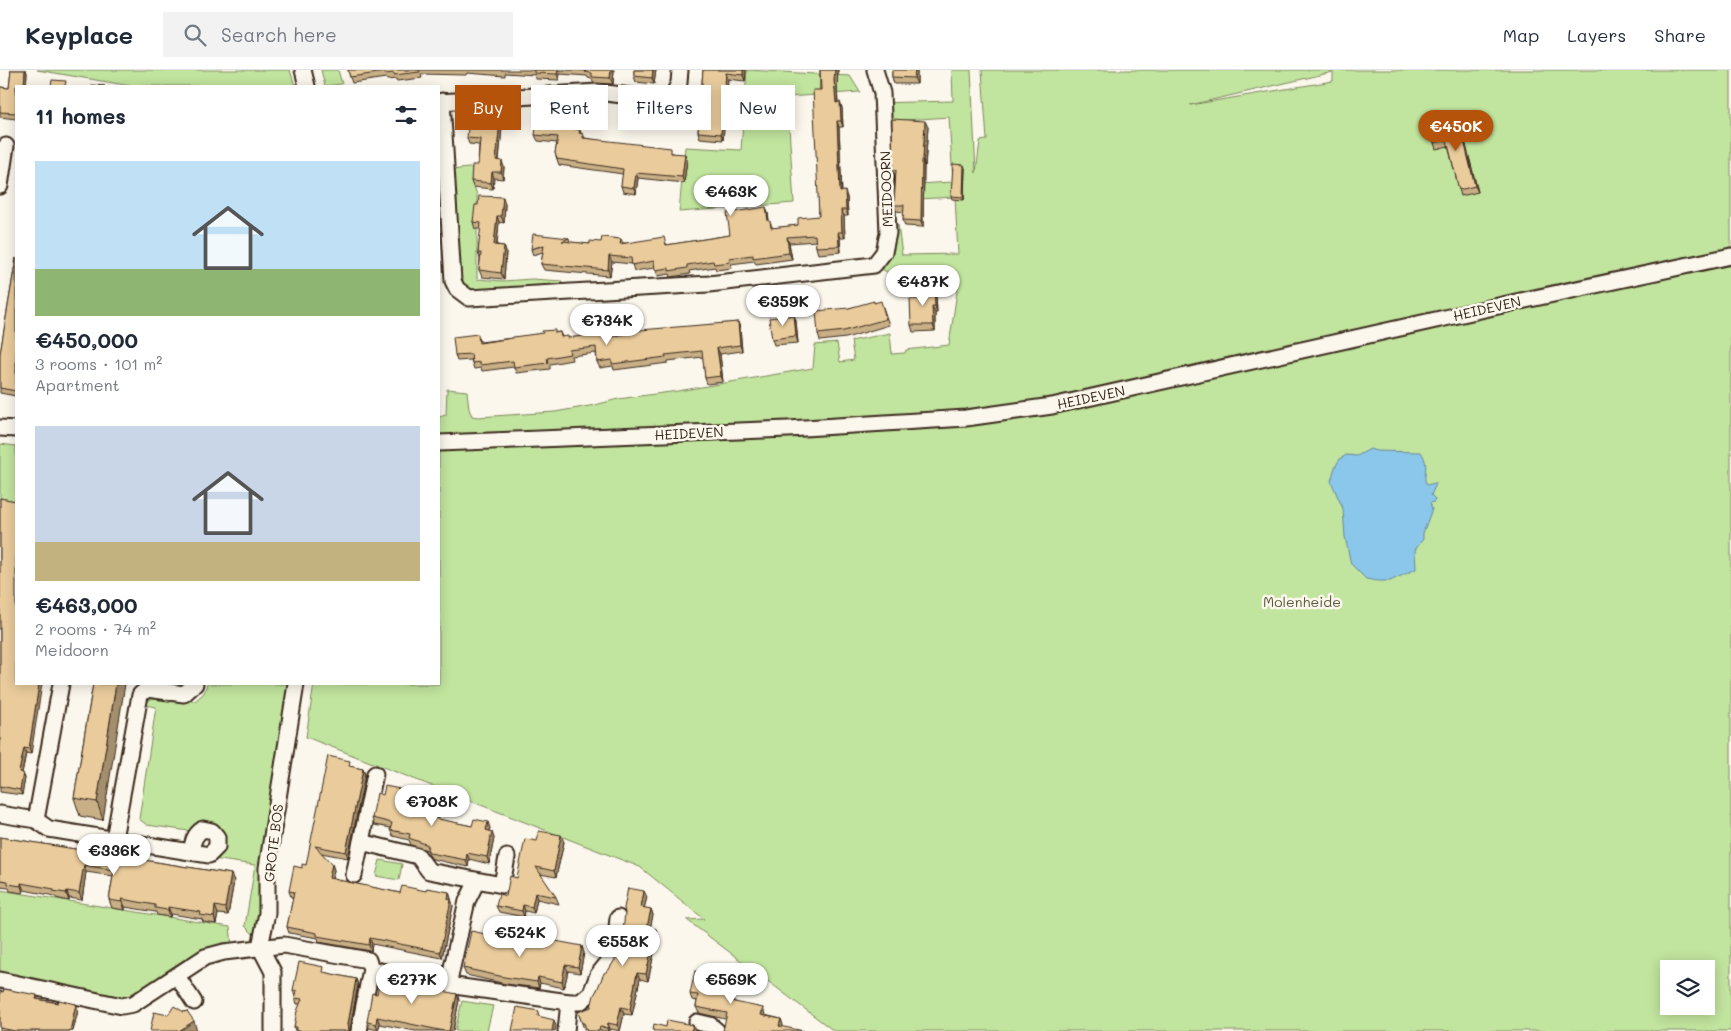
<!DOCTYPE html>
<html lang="en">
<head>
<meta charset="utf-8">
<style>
	:root { --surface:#fff; --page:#f2f2f3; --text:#1f2937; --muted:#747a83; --line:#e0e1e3; --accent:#b45309 }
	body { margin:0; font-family:Mali,sans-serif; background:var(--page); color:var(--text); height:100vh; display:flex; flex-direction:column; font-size:19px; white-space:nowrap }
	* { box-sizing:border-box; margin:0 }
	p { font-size:16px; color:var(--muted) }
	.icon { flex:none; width:28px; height:28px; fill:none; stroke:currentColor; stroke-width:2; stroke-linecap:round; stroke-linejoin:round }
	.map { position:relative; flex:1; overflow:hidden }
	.drawer { position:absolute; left:15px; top:15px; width:425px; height:600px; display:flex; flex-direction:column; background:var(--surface); border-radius:0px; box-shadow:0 2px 12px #0003 }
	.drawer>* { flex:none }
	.guide { position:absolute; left:455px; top:15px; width:475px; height:45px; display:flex; gap:10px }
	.fabs { position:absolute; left:1660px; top:890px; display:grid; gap:10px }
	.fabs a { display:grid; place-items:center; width:55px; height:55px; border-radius:0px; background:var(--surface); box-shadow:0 2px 12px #0003; font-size:25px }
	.price { position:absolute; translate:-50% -42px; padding:0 11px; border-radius:18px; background:#fff; color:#222; font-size:16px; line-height:32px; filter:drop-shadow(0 1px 2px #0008) }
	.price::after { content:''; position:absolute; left:50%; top:30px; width:15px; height:11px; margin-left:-8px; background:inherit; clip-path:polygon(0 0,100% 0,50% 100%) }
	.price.active { background:var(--accent); color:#fff }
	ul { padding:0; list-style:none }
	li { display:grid; align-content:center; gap:10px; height:265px; padding:0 20px }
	li span { display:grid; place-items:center; height:155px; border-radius:0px; color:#555 }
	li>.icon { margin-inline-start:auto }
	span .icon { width:90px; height:90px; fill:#fffc; stroke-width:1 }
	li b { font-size:21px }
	h2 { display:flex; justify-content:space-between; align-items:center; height:60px; padding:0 20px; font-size:21px }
	.tag { padding:0 18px; border-radius:0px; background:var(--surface); box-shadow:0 2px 12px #0003; font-size:18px; line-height:45px }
	.tag.active { background:var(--accent); color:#fff }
	header { display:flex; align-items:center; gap:30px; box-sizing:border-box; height:70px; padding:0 25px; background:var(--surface); border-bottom:1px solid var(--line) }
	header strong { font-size:24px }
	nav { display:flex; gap:28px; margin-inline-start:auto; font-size:18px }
	.search { width:350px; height:45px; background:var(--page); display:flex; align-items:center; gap:12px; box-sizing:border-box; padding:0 18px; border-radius:0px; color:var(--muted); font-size:19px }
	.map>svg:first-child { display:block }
	.green { fill:#c1e49e; stroke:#7e875e; fill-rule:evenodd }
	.water { fill:#8bc7eb; stroke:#6b8899 }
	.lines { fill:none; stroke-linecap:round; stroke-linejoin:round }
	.minor-casing { stroke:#3b2a1e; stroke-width:19 }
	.minor { stroke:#fbf7ec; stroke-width:15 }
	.wall { fill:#c8af86; stroke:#3b2a1e }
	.shaded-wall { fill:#a38e6d; stroke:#3b2a1e }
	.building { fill:#e9cb9c; stroke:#3b2a1e }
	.labels { text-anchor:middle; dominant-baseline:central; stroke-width:5; stroke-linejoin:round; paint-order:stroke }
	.street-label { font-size:14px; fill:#3b2a1e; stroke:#fbf7ec }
	.park-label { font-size:14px; fill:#5c583e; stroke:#fbf7ec }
</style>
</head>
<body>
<header>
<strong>Keyplace</strong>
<div class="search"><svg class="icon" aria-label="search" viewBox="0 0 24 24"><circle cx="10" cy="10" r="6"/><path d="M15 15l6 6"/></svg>Search here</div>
<nav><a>Map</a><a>Layers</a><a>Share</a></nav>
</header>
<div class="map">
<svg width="1731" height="961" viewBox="0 0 1731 961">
	<rect width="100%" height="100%" fill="#fbf7ec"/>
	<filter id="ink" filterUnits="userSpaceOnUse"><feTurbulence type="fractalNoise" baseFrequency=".02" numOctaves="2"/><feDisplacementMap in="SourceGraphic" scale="10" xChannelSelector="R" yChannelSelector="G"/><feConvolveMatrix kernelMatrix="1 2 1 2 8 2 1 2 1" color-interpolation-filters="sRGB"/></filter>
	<g filter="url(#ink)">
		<g class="green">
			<path d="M37,0h253l5,16h-164z"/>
			<path d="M321,0h17l4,14 -17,2z"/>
			<path d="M747,0l103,6 10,16 -73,5 7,106 -115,9 6,-65 56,3z"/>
			<path d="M952,0h19l5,103 4,-32 7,-1 -5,-70h749v961h-897l-147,-111 17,-1 -64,-52 -334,-130 8,-53h125v-267l7,-2 1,-26 20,2 2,18 3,7 6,1 77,-5 40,-7 23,-6 60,-8 135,-23 2,-23 22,-2 3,19 14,-2 -3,-19 39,-8 2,21 13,-1 1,-3 43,-5 9,-60 -39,3 -36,-18 -1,-46 16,1 4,30 56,-1 -3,-57 -74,4 -1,-15 73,-4 -4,-65 -73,5 -1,-19 78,-2zM1333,3v8l-143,24 143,-33zM1669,899h37v37h-37z"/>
			<path d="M477,97l-3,19 3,9v84l26,2 29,-2 30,2 -1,14 -76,7 -31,-22 -3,-110z"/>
			<path d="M0,374l16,2v55l-16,-3z"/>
			<path d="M207,614h82l-29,236 -6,15 -9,-9 10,-61 -42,-6 10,-25 -8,-11 -12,-1 -14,9 -42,-6 -8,-6 17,-112 -11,-2 6,-7 44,3 9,-8z"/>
			<path d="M380,790l22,4 -3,16 -23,-4z"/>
			<path d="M0,820l230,37 2,18c-39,-2 -73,36 -106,53l-126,-26z"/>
			<path d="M462,931l31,5 -6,25h-32z"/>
		</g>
		<path class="water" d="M1370,379l6,2 45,1c10,15 0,25 6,33l8,-2 1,1 -5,11 4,4 -1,3 -4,1 2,6 -9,24v6l-8,11 1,19 -26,12h-13l-11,-2 -15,-15 -6,-27 -2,-28 -12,-28 4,-14 5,-8 6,-4 11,1z"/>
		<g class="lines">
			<defs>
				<g id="minor">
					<path d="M303,0l4,16"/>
					<path d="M442,31l11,180 4,8 12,9 240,-14 165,-19 10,-13 4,-19 -6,-140 -7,-23"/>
					<path d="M439,32l158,-10 68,8 7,-2 7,-15 1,-13"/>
					<path d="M0,116l6,-40"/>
					<path d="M0,358l16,1"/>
					<path d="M439,373l349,-14 178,-11 86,-12 464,-104 215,-46"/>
					<path d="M0,744l36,6 25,-136"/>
					<path d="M36,750l13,9 160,26 8,-8v-10l-5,-6 -9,-2c-9,6 -10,12 -12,23"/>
					<path d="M114,769l26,-144 7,-6 37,5 11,-10"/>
					<path d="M361,772l57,14 11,15 73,14 5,-28"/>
					<path d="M354,805l21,-101"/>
					<path d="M371,899l77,16 121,17h11l11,-9 7,-18 16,-20 4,-37"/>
					<path d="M177,906l17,26"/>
					<path d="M0,910l122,26 11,-2 72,-47 19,-5 60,-7 84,15 3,9 -12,62"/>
					<path d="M448,915l19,-84 10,-20"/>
					<path d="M697,952l13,3 7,6"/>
					<path d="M273,961v-59l-13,-25 7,-34v-45l29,-184"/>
					<path d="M566,961l3,-29"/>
				</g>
			</defs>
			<use href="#minor" class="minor-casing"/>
			<use href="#minor" class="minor"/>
		</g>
		<g class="wall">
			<path d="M11,0h15l1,3 -1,13h-10v33l-16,-2v-30l9,1z"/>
			<path d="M348,0h266l-1,14 -19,-1 -2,-4 -4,-1 -1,-2 -27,-2 -1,6 -23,-1 -1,-4 -30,-2v3l-38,-3 -1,2 -45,-1 1,4 -25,3 -1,-2 -9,1 -1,-2 -34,5 -2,-6z"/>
			<path d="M634,0h22l-2,14 -18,-2 -2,-6z"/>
			<path d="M703,0h43l-1,11 -17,-2 -5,61 -23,-2 -2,-6z"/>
			<path d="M820,0h18l-1,16 1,17 2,-1 2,6 1,19h-4l3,65 5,5 1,19h-4l1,22h-5l1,14 -23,2 -2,-7v-6l-27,2 3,16 -36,5 -2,-3 -23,3 1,4 -16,2 -1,-3 -26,4 1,3 -19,3 -1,-3 -12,2 -3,-8 -21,3 -2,-7 -20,-2 -2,14 -66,-6 -3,-6 2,-12 -10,3 -2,-6 38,-11 1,4 20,2 31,-5 2,4h43l1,2 63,-10 38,-22 1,8 4,7 25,-3 21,-9z"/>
			<path d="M892,0h25v14h-23l-2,-7z"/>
			<path d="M1459,50l2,6 17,66 -17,4 -13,-50 -12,3 -2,-6z"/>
			<path d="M500,51l2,6 -3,34 5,6 -1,12 -9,-1 -1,11 -20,-2 -2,-6 7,-16 1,-20 -10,-1 -2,-6z"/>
			<path d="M550,55l30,5 1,3 2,1 2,4 88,15 14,7 -3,23 -46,-5 -2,16 -13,-2 -2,-6 2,-12 -64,-9 -4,-12 2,-10 -19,-2 -3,-6z"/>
			<path d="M928,57l-3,39h-1l-1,61 -18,-1 -2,-6 1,-8 -8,-1 -2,-6 2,-29h-1l-2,-6z"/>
			<path d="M965,98l-1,32 -12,-1 -1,-3z"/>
			<path d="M505,134l-1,19 -5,-1 -2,23 7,1 2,6 -2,27 -22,-2 -3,-7 1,-11 -2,-6 3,-24h-6l-2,-7 5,-17z"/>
			<path d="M16,188v138l-16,-3v-39z"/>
			<path d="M936,223l1,20h-2v18l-22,1 -2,-7 7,-26z"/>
			<path d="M874,233l9,4 6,18 -43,13 -26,3 -2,-7 31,-26z"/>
			<path d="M794,245l2,6 2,22 -24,2 -2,-6z"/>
			<path d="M738,252l2,6 2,23 -22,3 3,28 -16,2 -2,-6 -2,-21 -35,4v2l-54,7 -1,-4 -13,2 -3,-6 -1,-9 -25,3 1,4 -22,4v5l-34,4 -2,-6 -32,4 -1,-3 -7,1 -3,-9 -14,1 -2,-6 25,-15v2l80,-10 2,5 7,1 43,-6 1,4z"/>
			<path d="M0,428l31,256 -5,-1 -4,20 3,5 -3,17 -22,-3z"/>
			<path d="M93,614l10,136 -23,-4 -6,-18z"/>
			<path d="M352,697l11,2 2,6 -17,83 -27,-5 11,11 2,6 -2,9 68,14 26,-2 23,1 4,14 -11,52 -70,-14 -1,7 -52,-9 -1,-4 -29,-5 -2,-6 6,-29 -2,-1 -2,-6 13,-23 4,-3z"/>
			<path d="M400,719l2,6v2l18,9 -1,2 19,10 -1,1 35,7 18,2 -1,3 5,7 -5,26 -20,-5 -1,8 -36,-8 -3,-4 -2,-5 -16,-5 -2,-5 -16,-4 -3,-6 1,-2 -17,-3 -2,-7 11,-23z"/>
			<path d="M0,767l231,37 3,7 -6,34 -10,-1 -2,10 -13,-2 -1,-3 -31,-5 -1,3 -13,-2 -1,-3 -31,-5v3l-13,-2 -3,-8 4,-24 -27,-4 -4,28 -13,-2v3l-13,-3 -1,-2 -31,-6 -1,3 -13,-2 -1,-3 -9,-1z"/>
			<path d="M537,771l27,1 -8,35 -16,-3 16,23 3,7 -22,-5 -3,14 -9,-2 -1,6 -25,-5 -3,-6 10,-10 11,-18z"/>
			<path d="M647,827l-3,11 7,1 2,6 -3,13 6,1 2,6 -10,46 -8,-2 -8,36 -8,-1 -4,17 -10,-2v2h-23l-1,-1 -2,-1 -6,-17 13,-5 6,-17 24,-40z"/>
			<path d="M582,876l2,7 -4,20 -12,-2 -4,17 -24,-5 -1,5 -33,-4 -40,-9 -3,-7 86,-21z"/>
			<path d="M326,903l30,6 2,6 -8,44v2h-55l-1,-4 6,-23h-3l-4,-14z"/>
			<path d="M734,909l2,7 -3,15 32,13v1l16,4 2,7 -58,-7 -26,-6 -3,-6 1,-6 -5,-1 -2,-6z"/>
			<path d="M0,921l58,12 18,1 2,6 -5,21h-73z"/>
			<path d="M377,924h80l2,6 -6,31h-38l-35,-7 -2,6 -9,-2 -2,-6z"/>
		</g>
		<g class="shaded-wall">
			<path d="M25,0h1l1,3 -1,13h-2z"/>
			<path d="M558,0h1l1,4 -1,6 -2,-6z"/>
			<path d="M611,0h3l-1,14 -3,-6z"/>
			<path d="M653,0h3l-2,14 -2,-6z"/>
			<path d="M743,0h3l-1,11 -2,-6z"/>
			<path d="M835,0h3l-1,16 1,23 -2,-6 -2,-23z"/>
			<path d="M915,0h2v14l-3,-6z"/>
			<path d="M726,3l2,6 -5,61 -2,-6z"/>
			<path d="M840,32l2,6 1,19 -2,-6z"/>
			<path d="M1459,50l2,6 17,66 -3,-6z"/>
			<path d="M500,51l2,6 -4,40 -2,-7z"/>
			<path d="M837,51l2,6 3,71 -2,-6z"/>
			<path d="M925,51l3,6 -3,39 -2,-6z"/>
			<path d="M685,84l2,6 -3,23 -2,-6z"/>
			<path d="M922,90l2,6 -1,61 -2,-6z"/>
			<path d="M502,91l2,6 -1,12 -2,-7z"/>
			<path d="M964,95l1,3 -1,32 -1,-3z"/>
			<path d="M492,102l2,6 -1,11 -2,-6z"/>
			<path d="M636,103l2,5 -2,16 -2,-6z"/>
			<path d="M845,121l2,6 1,19 -2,-6z"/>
			<path d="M503,127l2,7 -1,19 -3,-7z"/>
			<path d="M766,137l2,6 2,14 -2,-6z"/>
			<path d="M841,140l3,6 1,22 -3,-6z"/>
			<path d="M497,146l2,6 -3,29 -2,-6z"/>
			<path d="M838,162l2,6 1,14 -2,-6z"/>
			<path d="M787,167l2,6 3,16 -3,-6z"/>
			<path d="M504,176l2,6 -2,27 -3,-6z"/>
			<path d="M609,186l3,6 -2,14 -2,-6z"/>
			<path d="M934,216l2,7 1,20 -2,-7z"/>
			<path d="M932,236l3,7v18l-2,-6z"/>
			<path d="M794,245l2,6 2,22 -2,-7z"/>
			<path d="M738,252l2,6 2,23 -2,-6z"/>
			<path d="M717,278l3,6 3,28 -2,-6z"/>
			<path d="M39,614h3l-11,70 -2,-5z"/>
			<path d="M116,614h9l-22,136 -6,-18z"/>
			<path d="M24,678l2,5 -5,25 -2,-6z"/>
			<path d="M363,699l2,6 -17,83 -2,-6z"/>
			<path d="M23,703l2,5 -3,17 -2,-5z"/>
			<path d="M400,719l2,6 -2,7 -2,-6z"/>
			<path d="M417,730l3,6 -2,7 -2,-6z"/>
			<path d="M435,741l3,7 -2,6 -2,-6z"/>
			<path d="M488,752l2,6 -2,9 -2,-7z"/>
			<path d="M492,762l2,6 -5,26 -2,-7z"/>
			<path d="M561,765l3,7 -8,35 -2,-6z"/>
			<path d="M467,783l2,6 -1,8 -2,-7z"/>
			<path d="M332,794l2,6 -3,14 -2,-6z"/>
			<path d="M84,795l2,7 -4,28 -3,-7z"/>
			<path d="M231,804l3,7 -6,34 -3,-7z"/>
			<path d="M21,813l3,7 -1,3 -2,-7z"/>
			<path d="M67,821l2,7v3l-3,-8z"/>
			<path d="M644,821l3,6 -4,16 -2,-6z"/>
			<path d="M449,822l4,14 -11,52 -2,-6z"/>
			<path d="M535,823l2,6 -3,14 -2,-6z"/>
			<path d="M122,829l3,8v3l-3,-8z"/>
			<path d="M523,835l2,6 -1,6 -2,-6z"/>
			<path d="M215,836l3,8 -2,10 -2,-7z"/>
			<path d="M168,837l3,7 -1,3 -2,-7z"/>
			<path d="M651,839l2,6 -4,19 -2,-7z"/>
			<path d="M656,859l2,6 -10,46 -2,-7z"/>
			<path d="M370,868l2,6 -1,7 -2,-6z"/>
			<path d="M582,876l2,7 -4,20 -2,-6z"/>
			<path d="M565,895l3,6 -4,17 -2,-6z"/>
			<path d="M637,903l3,6 -8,36 -2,-6z"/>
			<path d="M538,907l2,6 -1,5 -2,-6z"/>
			<path d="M356,909l2,6 -8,44v2h-1l-1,-7z"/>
			<path d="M734,909l2,7 -4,21 -2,-6z"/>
			<path d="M457,924l2,6 -6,31h-4z"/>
			<path d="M76,934l2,6 -5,21h-3z"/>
			<path d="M621,937l3,7 -4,17 -3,-6z"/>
			<path d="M763,938l2,6 -2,7 -2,-6z"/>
			<path d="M377,947l3,7 -2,6 -2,-6z"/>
			<path d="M781,949l2,6 -1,6 -3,-5z"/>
			<path d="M554,950l2,6 -1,5h-3z"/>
			<path d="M194,951l3,10h-18z"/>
			<path d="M608,953l2,6v2h-2l-1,-3z"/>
			<path d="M693,955l2,6h-4z"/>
		</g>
		<g class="building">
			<path d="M11,0h14l-1,16h-8v27l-16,-1v-25l9,1z"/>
			<path d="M348,0h71l1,2 -26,3v-2l-9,1v-2l-35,5z"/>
			<path d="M534,0h24l-1,4 -23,-1z"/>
			<path d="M580,0h31l-1,8 -18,-1v-4l-7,-1 1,-1z"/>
			<path d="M634,0h19l-1,8 -18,-2z"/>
			<path d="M703,0h40v5l-17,-2 -5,61 -23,-2z"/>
			<path d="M820,0h15l-1,10 2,23 4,-1 1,19h-4l3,71 5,-1 1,19h-5l1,22h-4l1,14 -23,1 -1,-12 -28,2 2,16 -36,5v-3l-24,3 1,4 -16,2 -1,-3 -26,4v3l-18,3v-3l-14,2 -1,-9 -22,4 -1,-7 -22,-2 -1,14 -67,-6 3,-19 -13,4 2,-15 36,4 -7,3 28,3v-3l11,1 1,-5 19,2 -1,5 44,-7 2,8 64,-10 -3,-22 39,-6 2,14h2l1,7 27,-3v-7l21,-2 -6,-126h8z"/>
			<path d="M892,0h23l-1,8 -22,-1z"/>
			<path d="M52,10l14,1 -1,5h-14z"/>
			<path d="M92,15l13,1h-13z"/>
			<path d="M469,48l31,3 -4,39 6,1 -1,11h-9l-1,11 -20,-2 1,-16h6l2,-26 -13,-1z"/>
			<path d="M892,49l33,2 -2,39h-1l-1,61 -18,-1 1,-15h-10l2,-35h-3z"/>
			<path d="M1459,50l16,66 -16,4 -12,-50 -13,3 -4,-14z"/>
			<path d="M537,51l11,1v3l18,3 6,-5 2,6 6,1 -1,3 4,1v4l88,10v5l14,1 -3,23 -46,-4 -2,15 -13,-2 2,-17 -66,-10 -2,-6 3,-16 -23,-2z"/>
			<path d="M953,94l11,1 -1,32 -12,-1z"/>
			<path d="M479,126l24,1 -2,19h-4l-3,29 10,1 -3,27 -22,-3 2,-17h-3l3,-30 -8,-1 2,-17h3z"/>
			<path d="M16,188v133l-16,-3v-34z"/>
			<path d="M934,216l1,20h-3l1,19h-22l-1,-26h8l-1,-12z"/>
			<path d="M874,231v2l7,-2 5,18 -42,12 -26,3 -2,-23 33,-3z"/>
			<path d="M794,245l2,21 -24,3 -3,-21z"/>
			<path d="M738,252l2,23 -23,3 4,28 -16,2 -3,-27 -37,4 1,2 -54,7v-4l-15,2 -1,-15 -27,3 1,4 -23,4 1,5 -34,4 -1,-6 -33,4v-3l-8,1 -1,-9 -16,1 -2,-18 25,-3 1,9 34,-5v-1l30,-4 -1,-2 13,-1v3l5,-1 1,5 7,-1v2l44,-6v5l28,-7z"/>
			<path d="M0,428l16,3v183h23l-10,65 -5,-1 -5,24 4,1 -3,17 -20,-4z"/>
			<path d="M93,614h23l-19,118 -23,-4z"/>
			<path d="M328,686l22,5 -1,5 14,3 -17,83 -31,-6 17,18 -3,14 71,15 2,-7 24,5 1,-3 22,4 -1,7 3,1 -11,52 -70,-14 -1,7 -52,-9v-3l-30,-6 7,-35 -5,-1 5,-25 8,2v-4l4,1z"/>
			<path d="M385,716l15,3 -2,7 19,4 -1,7 19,4 -1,7 38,8 2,-7 14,3 -2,8 6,2 -5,25 -20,-4 -1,7 -36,-7 -3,-4 1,-4 -19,-7 1,-4 -20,-4 2,-7 -20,-5 5,-25 6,2z"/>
			<path d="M539,761l22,4 -7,36 -18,-4 20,30 -21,-4 -3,14 -9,-2 -1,6 -26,-5 3,-12 7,2 4,-20 7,2 8,-39 12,2z"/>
			<path d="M0,767l231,37 -6,34 -10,-2 -1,11 -14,-2 1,-3 -33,-5v3l-13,-2v-3l-33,-6v3l-13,-2 5,-30 -30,-5 -5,28 -12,-2 -1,2 -13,-2 1,-2 -33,-6v3l-13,-2v-3l-8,-1z"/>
			<path d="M628,818l16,3 -3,16 10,2 -4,18 9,2 -10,45 -9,-1 -7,36 -9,-2 -4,18 -9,-2 -1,5 -7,-1 -1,4h-12l-3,-8h-2l-4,-11 13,-5 3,-12 3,-5 7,-17 4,-2 13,-21 4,-37 -1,-5z"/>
			<path d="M471,861l78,16 1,-7 32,6 -4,21 -13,-2 -3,17 -24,-5 -1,5 -33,-5 -41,-9z"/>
			<path d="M299,892l25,5 -1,5 33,7 -8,45 1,7h-53l1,-4h-3l3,-16 5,-12 -7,-1 2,-7 -4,-1z"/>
			<path d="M695,901l39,8 -4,22 33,7 -2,7 20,4 -2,7 25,5h-81l4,-18 -31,-6 2,-12 -8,-1z"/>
			<path d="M380,908l77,16 -8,37h-5l-67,-14 -1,7 -9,-2 5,-29 5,1z"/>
			<path d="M4,919l33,6 -1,4 22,4 1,-3 17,4 -6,27h-55l-15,-3v-37l3,1z"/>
			<path d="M174,936l10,6 3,-1 7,10 -15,10h-29l4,-19 14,3z"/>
			<path d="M517,937l22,4 -1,5 16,4 -2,11h-40z"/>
			<path d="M667,950l26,5 -2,6h-38l1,-7 12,3z"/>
		</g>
	</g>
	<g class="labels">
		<g class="street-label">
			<text transform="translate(886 119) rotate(-92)">MEIDOORN</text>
			<text transform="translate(1487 238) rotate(-13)">HEIDEVEN</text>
			<text transform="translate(1091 327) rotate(-12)">HEIDEVEN</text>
			<text transform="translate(689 363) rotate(-3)">HEIDEVEN</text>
			<text transform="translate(273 773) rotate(-83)">GROTE BOS</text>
		</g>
		<g class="park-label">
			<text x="1302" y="531">Molenheide</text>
		</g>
	</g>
</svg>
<div class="fabs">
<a><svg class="icon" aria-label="layers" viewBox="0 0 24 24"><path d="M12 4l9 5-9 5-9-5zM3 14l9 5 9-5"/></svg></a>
</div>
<b class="price active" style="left:1456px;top:82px">€450K</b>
<b class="price" style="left:731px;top:147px">€463K</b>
<b class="price" style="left:923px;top:237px">€487K</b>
<b class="price" style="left:783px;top:257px">€359K</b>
<b class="price" style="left:607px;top:276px">€734K</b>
<b class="price" style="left:432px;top:757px">€708K</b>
<b class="price" style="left:114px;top:806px">€336K</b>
<b class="price" style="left:520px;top:888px">€524K</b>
<b class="price" style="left:623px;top:897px">€558K</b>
<b class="price" style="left:412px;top:935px">€277K</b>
<b class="price" style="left:731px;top:935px">€569K</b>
<div class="guide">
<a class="tag active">Buy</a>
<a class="tag">Rent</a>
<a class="tag">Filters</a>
<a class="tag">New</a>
</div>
<section class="drawer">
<h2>11 homes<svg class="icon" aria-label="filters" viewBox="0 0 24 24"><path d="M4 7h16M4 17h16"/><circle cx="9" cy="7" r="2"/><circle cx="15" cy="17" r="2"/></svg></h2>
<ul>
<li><span style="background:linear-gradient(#bfe0f5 70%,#8fb573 0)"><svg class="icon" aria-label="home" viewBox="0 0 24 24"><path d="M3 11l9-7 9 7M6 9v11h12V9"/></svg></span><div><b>€450,000</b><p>3 rooms · 101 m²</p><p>Apartment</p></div></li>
<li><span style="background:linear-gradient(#c9d6e8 75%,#c2b280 0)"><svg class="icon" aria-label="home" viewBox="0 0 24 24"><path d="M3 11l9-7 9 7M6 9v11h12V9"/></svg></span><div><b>€463,000</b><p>2 rooms · 74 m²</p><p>Meidoorn</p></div></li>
</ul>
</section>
</div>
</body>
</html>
